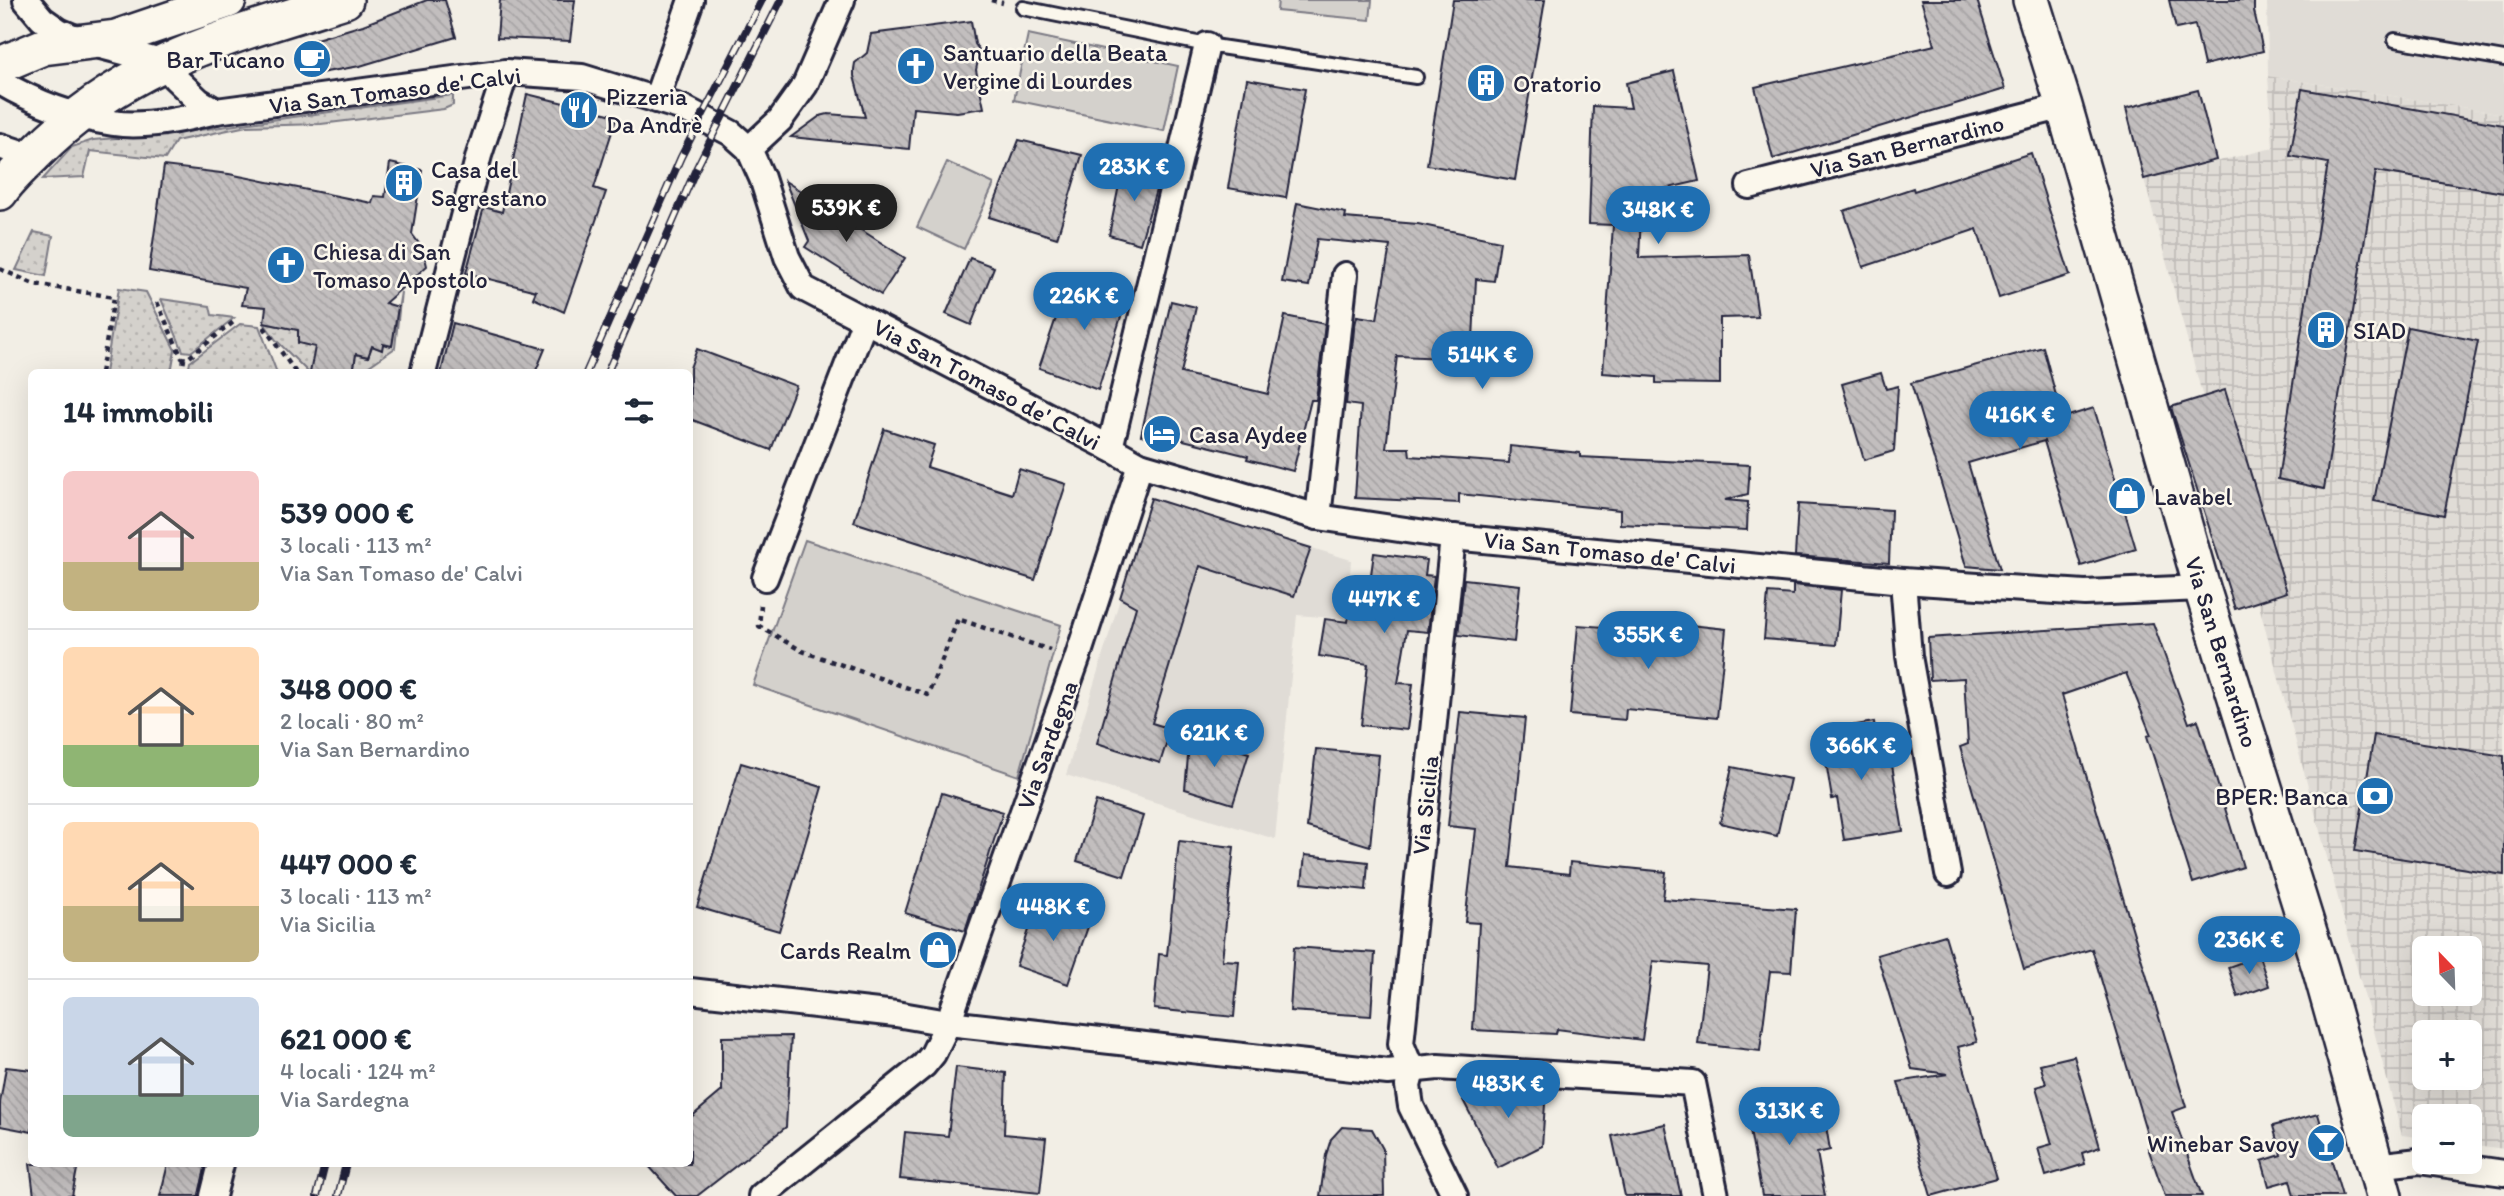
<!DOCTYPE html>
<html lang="it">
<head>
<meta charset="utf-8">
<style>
	:root { --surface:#fff; --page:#f6f6f7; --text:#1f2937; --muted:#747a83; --line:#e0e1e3; --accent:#1f6fb2 }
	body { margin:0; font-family:Itim,sans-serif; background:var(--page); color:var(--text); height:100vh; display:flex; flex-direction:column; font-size:26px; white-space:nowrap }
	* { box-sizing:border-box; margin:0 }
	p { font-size:23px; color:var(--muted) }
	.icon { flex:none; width:38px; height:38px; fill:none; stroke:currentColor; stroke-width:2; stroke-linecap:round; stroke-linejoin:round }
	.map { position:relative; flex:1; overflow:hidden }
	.side { position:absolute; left:28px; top:369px; width:665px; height:798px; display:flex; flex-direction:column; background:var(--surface); border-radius:10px; box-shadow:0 7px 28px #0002 }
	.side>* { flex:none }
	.needle { width:46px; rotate:337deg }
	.controls { position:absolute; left:2412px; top:936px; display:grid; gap:14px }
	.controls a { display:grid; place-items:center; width:70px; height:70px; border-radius:10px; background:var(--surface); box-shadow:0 7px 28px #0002; font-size:35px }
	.price { position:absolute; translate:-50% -60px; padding:0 16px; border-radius:24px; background:var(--accent); color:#fff; font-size:23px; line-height:46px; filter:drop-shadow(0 2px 4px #0008) }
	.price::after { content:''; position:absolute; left:50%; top:42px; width:21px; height:16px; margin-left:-10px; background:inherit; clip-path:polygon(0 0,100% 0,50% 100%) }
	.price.active { background:#222; color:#fff }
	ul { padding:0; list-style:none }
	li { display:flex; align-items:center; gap:21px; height:175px; padding:0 35px }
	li+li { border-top:2px solid var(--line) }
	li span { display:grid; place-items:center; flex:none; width:196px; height:140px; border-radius:10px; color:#555 }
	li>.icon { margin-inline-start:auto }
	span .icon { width:84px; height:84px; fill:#fffc; stroke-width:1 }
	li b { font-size:30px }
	h2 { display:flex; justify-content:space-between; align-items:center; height:84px; padding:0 35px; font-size:30px }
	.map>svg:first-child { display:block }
	.built { fill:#e0dcd6 }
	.industrial { fill:url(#industrial-grid); fill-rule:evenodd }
	.grass { fill:url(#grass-dots); stroke:#7b7a84; stroke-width:2 }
	.green { fill:#d4d1cc; stroke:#7b7a84; stroke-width:2 }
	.building { fill:url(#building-back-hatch); stroke:#22223b; stroke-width:2 }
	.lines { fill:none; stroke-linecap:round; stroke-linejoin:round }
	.lane-casing { stroke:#22223b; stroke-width:18 }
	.street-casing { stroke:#22223b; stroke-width:30 }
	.secondary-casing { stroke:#22223b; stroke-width:40 }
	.path { stroke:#22223b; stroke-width:4.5; stroke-dasharray:5 5; stroke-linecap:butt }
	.lane { stroke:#fbf7ec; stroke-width:12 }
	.street { stroke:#fbf7ec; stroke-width:24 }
	.secondary { stroke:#fbf7ec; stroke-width:35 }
	.rail-casing { stroke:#22223b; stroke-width:8 }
	.rail { stroke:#fbf7ec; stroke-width:5; stroke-dasharray:16; stroke-linecap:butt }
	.labels { text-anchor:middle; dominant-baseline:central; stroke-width:5; stroke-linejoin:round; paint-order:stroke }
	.poi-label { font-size:24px; fill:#22223b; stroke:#fbf7ec; text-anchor:start }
	.street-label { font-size:24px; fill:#22223b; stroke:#fbf7ec }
</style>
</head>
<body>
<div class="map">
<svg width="2504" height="1196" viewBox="0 0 2504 1196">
	<defs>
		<pattern id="industrial-grid" width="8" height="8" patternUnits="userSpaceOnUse" patternTransform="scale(1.75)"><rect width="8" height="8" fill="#e0dcd6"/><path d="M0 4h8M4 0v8" fill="none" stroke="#c0bcb9"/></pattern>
		<pattern id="grass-dots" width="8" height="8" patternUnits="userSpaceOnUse" patternTransform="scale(1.75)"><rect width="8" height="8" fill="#d4d1cc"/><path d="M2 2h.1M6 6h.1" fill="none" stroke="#b6b3b0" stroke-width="1.8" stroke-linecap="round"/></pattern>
		<pattern id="building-back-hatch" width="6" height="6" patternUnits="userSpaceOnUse" patternTransform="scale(1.75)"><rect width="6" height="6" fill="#c2bebe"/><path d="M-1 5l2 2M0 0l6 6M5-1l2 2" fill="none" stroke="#a6a3a4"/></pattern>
	</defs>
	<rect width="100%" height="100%" fill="#f2eee5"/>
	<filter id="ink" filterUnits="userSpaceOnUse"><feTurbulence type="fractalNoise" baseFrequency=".0143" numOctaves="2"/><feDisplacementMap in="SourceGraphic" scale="14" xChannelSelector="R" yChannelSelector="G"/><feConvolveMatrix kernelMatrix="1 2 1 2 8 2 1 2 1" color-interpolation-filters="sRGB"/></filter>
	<g filter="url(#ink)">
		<g class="built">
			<path d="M2267,0h237v114l-236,-38z"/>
			<path d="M1151,498l200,62 -4,59 -50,-4 -22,224 -209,-64z"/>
		</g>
		<path class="industrial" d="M2268,76l236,38v1035l-35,-5v-28h-45v22l-22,-3 -258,-956 129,-31zM2424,948h45v46h-45zM2424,1032h45v46h-45z"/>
		<g class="grass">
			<path d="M453,95v10l-9,4 -123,15 -74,2 -71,15 -11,18 -75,-8 -6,26 -41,2 29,-32 21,-7 92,-8z"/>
			<path d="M34,232l19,4 -7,40 -30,-6z"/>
			<path d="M119,288l27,4 29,58 -4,23h-66z"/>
			<path d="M401,292l-6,56 -36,25h-6l3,-19 12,3 4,-11 9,3 2,-5 9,2z"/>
			<path d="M161,299l49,7 2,9 22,3 -43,34 -8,-1z"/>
			<path d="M264,323l34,7 17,17 -1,26h-5l-33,-33z"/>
			<path d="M240,324l19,2 18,47h-89l2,-11z"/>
		</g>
		<g class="green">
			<path d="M1278,0h94l-2,20 -93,-9z"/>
			<path d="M1028,34l150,32 -14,65 -150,-31z"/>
			<path d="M947,162l47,22 -30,65 -47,-22z"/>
			<path d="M805,540l256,85 -42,151 -266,-91z"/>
		</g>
		<g class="building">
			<path d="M427,0h18l11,37 -96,29 -46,8 -11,-31 60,-18z"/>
			<path d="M500,0h75l-5,41 -73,-3z"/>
			<path d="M1453,0h92l-30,180 -88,-15z"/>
			<path d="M1921,0h56l28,89 -232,70 -18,-72 180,-42z"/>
			<path d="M2169,0h85v11l9,40 -59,14 -9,-40 -19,4z"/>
			<path d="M971,21l4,23 5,7 -4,19 8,38 -27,4 -44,-4 -4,41 -118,-12 29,-21 8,-2 37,3 -11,-41v-7l1,-6 12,-10 4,-19z"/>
			<path d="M1674,71l25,110 -57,13 -3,64 110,-3 9,62 -38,1v66l-64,-1v-6l-53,-4 10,-148 -24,-1 4,-118 38,2 -5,-25z"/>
			<path d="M1247,79l58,10 -19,109 -58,-10z"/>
			<path d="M2302,89l202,36v68l-128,-22 -52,318 -46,-10 50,-316 -38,-7z"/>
			<path d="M2198,90l18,70 -72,19 -18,-71z"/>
			<path d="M527,94l90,22 -23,72 12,4 -42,120 -31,-14 3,-7 -70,-18 18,-66 18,5z"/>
			<path d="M1019,140l63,15 -25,83 -68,-21z"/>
			<path d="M2031,153l39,122 -71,23 -22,-69 -114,38 -19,-56 69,-23 1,3z"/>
			<path d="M390,163l32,7 -10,64 11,15 4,17 -42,37 13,4 -6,39 -9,-2 -1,6 -10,-4 -4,11 -12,-3 -3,19h-43l5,-26 -17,-4v-13l-34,-7 2,-16 -24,-2 4,-17 -97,-17 15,-105 65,8 143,29 2,-7 11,1z"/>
			<path d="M1123,165l38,8 -21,71 -31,-9z"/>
			<path d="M785,181l120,77 -24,37 -76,-48 4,-6z"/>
			<path d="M1297,203l49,10 -1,5 73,6 82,17 -6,40 -18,-2 -4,80 -75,-3 -11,92h23l1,8 99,7 1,-17 70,7v4l170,8 -2,29 -23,6 23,2 -1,28 -127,-6v-14l-161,-16v9l-104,-5 6,-92 -15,-2 8,-74 3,-14 20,3 13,-73 -73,-7 -8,47 -27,-4z"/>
			<path d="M970,258l24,9 -23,58 -25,-11z"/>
			<path d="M1070,277l59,14 -31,99 -59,-22z"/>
			<path d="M1171,301l25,6 -15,66 87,21 17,-78 40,8 -9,76h-5l-18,71 -46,-12 1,-3 -81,-20 -1,5 -25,-6z"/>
			<path d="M453,323l92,26 -10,24h-94z"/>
			<path d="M2408,327l70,14 -34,174 -70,-14z"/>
			<path d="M2043,347l19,71 32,-10 42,141 -55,17 -37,-125 -76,22 32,106 -34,-3 -55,-183z"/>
			<path d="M697,349l99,37 -25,64 -81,-31v-51z"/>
			<path d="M1881,373l5,16 12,-3 -4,65 -30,9 -22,-76z"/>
			<path d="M2225,390l62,202 -52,17 -64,-202z"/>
			<path d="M884,429l50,16 -7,22 85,27 7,-25 47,15 -31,96 -181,-58z"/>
			<path d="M1151,498l160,50 -17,48 -94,-30 -48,157 19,6 -11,34 -63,-20 39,-136 -16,-9z"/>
			<path d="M1798,504l93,6 -2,53 -94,-7z"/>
			<path d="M1374,553l53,7 -2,15 9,1 -6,56 -21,-2 -9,53 15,1 -6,46 -46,-5 7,-61 -49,-8 6,-37 23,3 4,-28 16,2z"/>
			<path d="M1464,579l56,6 -6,57 -56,-7z"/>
			<path d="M1793,585l48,5 -5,55 -72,-6 4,-46 25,2z"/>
			<path d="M1672,623l54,6 -9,89 -91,-9 -1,11 -55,-5 8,-90 93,7z"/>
			<path d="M2153,623l36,100 9,-3 45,147 -50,16 -46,-147 4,-1 -25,-62 -64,22 124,412 -14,5 30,84h-37l-17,-48 3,-1 -59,-198 -68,20 -64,-222 8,-3 -4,-66 -34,2 -2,-42z"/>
			<path d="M1460,712l65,6 -15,149 59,7 1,-12 96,10 -3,27 133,10 -5,63 -21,-1 -10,80 -62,-7 9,-78 -54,-5 -11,79 -85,-11 -1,5 -83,-4 6,-107 -14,-1 11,-93 -28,-3z"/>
			<path d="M1874,722l7,45 11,-2 11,66 -59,9 -7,-42 -5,1 -11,-68z"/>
			<path d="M1190,735l59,18 -16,51 -48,-15z"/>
			<path d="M2374,735l130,21v119l-149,-24z"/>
			<path d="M1316,749l63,6 -9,91 -63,-19z"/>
			<path d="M741,763l81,24 -43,144 -82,-24z"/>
			<path d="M1732,767l58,12 -13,57 -57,-13z"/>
			<path d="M942,793l61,19 -38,119 -60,-18z"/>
			<path d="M1096,801l47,15 -19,60 -47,-15z"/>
			<path d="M1179,841l55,6 -12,113 17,1 -5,56 -80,-8 5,-55 8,1z"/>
			<path d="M1305,855l63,7 -2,28 -64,-7z"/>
			<path d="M1037,903l53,18 -22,63 -52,-18z"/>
			<path d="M1945,935l32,107 -19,5 39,131 -66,18 -33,-114 50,-8 -36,-5 -35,-114z"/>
			<path d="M1294,947l81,6 -4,63 -81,-5z"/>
			<path d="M2259,956l10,30 -31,11 -10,-30z"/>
			<path d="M791,1036l-5,91 -89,69h-21l-29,-32h43v-46l32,-27v-54z"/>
			<path d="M2074,1056l26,91 -18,6 3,11 -39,12 -8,-28 14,-4 -16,-57 10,-3 -6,-20z"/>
			<path d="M6,1067l26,3v62l-32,-6v-23z"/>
			<path d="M956,1067l50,6 -2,61 42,4 -6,55 -140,-14 5,-47 43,4z"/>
			<path d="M1473,1084l73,6 -4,56 -44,22 -35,-68z"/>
			<path d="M1821,1096l9,54 -13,3 8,43h-63l-16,-87z"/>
			<path d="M2318,1114l24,82h-48l-4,-16 -21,6 -7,-25 19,-6 -8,-29z"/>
			<path d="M1665,1124l16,72h-56l-13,-60z"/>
			<path d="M1342,1127l30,2 11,20 1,47h-64l6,-41 5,-16z"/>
			<path d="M30,1164h48l-6,32h-38z"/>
			<path d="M168,1164h38l-7,32h-39z"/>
		</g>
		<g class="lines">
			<defs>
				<g id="lane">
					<path d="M1023,8l184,37 209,32"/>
					<path d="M2395,40l109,19"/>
				</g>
				<g id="street">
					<path d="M26,0l16,19 17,12 26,11 77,20 13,16 24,23 17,10"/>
					<path d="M0,82c34,20 73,35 113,41 33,5 70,-4 103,-12l290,-39 76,5 101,31 48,25 18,16 13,29 25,79 16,31 307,160 30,17 178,52 135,20 450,44 182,12 117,-5"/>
					<path d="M656,100l35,-100"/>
					<path d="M0,146l33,11"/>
					<path d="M749,149l31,-29 25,-35 37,-85"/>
					<path d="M1749,186l315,-80"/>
					<path d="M423,373l56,-218 27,-83"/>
					<path d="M1110,448l97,-403"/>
					<path d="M1318,517l27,-242"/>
					<path d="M1453,537l-52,507 11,27 -4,15 3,20 44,90"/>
					<path d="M765,578l100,-258"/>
					<path d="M1903,581l6,75 39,218"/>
					<path d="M690,991l206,23 52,9 129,-364 63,-194"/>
					<path d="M2375,1166l44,-5 85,12"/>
					<path d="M213,1196l8,-32"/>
					<path d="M761,1196l163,-131 9,-11 15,-31 440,49 50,-5 255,16 23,113"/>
				</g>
				<g id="secondary">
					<path d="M2031,0l33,106 138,482 119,383 63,225"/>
					<path d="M0,65l43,-18 73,-9 112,-38"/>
					<path d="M0,192c9,-14 24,-27 36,-39 90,-92 192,-116 309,-153"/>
				</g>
			</defs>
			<use href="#lane" class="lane-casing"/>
			<use href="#street" class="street-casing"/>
			<use href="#secondary" class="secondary-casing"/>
			<g class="path">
				<path d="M991,0l12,3"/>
				<path d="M0,269l34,15 80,13 -13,76"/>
				<path d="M157,302l25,56 5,1 49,-39"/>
				<path d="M264,327l32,46"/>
				<path d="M182,373l2,-14"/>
				<path d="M761,605l-2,21 43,25 126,44 30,-76 92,31"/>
			</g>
			<use href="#lane" class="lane"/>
			<use href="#street" class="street"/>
			<use href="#secondary" class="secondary"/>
			<defs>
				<g id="rail">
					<path d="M586,373l95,-216 81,-157"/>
					<path d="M607,373l89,-204 85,-169"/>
					<path d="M317,1196l8,-32"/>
					<path d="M338,1196l8,-32"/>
				</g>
			</defs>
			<use href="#rail" class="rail-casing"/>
			<use href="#rail" class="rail"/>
		</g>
	</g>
	<defs>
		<symbol id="cafe-disc" viewBox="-11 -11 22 22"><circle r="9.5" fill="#1f6fb2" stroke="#fbf7ec"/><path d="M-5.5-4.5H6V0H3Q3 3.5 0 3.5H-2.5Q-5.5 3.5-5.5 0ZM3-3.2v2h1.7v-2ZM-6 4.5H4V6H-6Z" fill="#fff"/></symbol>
		<symbol id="church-disc" viewBox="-11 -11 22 22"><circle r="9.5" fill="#1f6fb2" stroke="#fbf7ec"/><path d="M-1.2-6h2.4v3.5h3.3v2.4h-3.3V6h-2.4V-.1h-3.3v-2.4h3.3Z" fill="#fff"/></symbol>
		<symbol id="building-disc" viewBox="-11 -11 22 22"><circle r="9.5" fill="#1f6fb2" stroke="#fbf7ec"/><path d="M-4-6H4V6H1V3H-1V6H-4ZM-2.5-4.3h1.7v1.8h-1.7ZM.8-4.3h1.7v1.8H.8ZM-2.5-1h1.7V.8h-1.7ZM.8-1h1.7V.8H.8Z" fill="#fff"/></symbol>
		<symbol id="restaurant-disc" viewBox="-11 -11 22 22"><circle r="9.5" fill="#1f6fb2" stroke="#fbf7ec"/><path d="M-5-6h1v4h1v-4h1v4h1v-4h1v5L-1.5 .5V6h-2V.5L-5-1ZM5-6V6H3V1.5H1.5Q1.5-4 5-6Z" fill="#fff"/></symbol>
		<symbol id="hotel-disc" viewBox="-11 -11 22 22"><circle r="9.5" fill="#1f6fb2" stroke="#fbf7ec"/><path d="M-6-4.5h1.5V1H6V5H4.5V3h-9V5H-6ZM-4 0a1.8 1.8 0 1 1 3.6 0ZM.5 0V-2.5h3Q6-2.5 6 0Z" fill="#fff"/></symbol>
		<symbol id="shop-disc" viewBox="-11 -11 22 22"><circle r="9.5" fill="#1f6fb2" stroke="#fbf7ec"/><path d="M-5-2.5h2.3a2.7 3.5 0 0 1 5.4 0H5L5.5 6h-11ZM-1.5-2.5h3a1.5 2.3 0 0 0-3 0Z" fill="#fff"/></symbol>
		<symbol id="bank-disc" viewBox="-11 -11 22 22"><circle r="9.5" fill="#1f6fb2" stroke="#fbf7ec"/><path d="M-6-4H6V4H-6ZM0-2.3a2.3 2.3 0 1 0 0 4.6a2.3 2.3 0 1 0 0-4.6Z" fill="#fff"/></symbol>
		<symbol id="bar-disc" viewBox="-11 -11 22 22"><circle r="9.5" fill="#1f6fb2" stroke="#fbf7ec"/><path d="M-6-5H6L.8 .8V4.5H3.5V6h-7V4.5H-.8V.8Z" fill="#fff"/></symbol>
	</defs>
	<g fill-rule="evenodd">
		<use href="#cafe-disc" x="290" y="37" width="44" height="44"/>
		<use href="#church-disc" x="894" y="44" width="44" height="44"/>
		<use href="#building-disc" x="1464" y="61" width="44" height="44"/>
		<use href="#restaurant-disc" x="557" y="88" width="44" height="44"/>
		<use href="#building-disc" x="382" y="161" width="44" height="44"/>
		<use href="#church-disc" x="264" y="243" width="44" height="44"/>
		<use href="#building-disc" x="2304" y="308" width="44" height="44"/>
		<use href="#hotel-disc" x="1140" y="412" width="44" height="44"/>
		<use href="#shop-disc" x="2105" y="474" width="44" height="44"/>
		<use href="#bank-disc" x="2353" y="774" width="44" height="44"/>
		<use href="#shop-disc" x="916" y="928" width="44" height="44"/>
		<use href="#bar-disc" x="2304" y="1121" width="44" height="44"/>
	</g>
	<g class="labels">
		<g class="poi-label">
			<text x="943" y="52">Santuario della Beata<tspan x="943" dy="28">Vergine di Lourdes</tspan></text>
			<text x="285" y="59" text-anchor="end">Bar Tucano</text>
			<text x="1513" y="83">Oratorio</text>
			<text x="606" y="96">Pizzeria<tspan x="606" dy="28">Da Andrè</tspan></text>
			<text x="431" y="169">Casa del<tspan x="431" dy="28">Sagrestano</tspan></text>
			<text x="313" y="251">Chiesa di San<tspan x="313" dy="28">Tomaso Apostolo</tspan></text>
			<text x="2353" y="330">SIAD</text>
			<text x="1189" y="434">Casa Aydee</text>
			<text x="2154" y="496">Lavabel</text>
			<text x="2348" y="796" text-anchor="end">BPER: Banca</text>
			<text x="911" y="950" text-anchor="end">Cards Realm</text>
			<text x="2299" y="1143" text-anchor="end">Winebar Savoy</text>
		</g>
		<g class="street-label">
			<text transform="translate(395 90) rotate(-7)">Via San Tomaso de' Calvi</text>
			<text transform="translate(1907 146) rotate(-14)">Via San Bernardino</text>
			<text transform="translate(987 384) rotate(28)">Via San Tomaso de' Calvi</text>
			<text transform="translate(1610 552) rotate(6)">Via San Tomaso de' Calvi</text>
			<text transform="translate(2222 652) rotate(73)">Via San Bernardino</text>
			<text transform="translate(1047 745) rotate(-70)">Via Sardegna</text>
			<text transform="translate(1425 805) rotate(-84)">Via Sicilia</text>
		</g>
	</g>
</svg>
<div class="controls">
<a><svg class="needle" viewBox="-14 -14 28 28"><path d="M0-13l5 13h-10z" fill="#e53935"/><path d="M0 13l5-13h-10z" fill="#747a83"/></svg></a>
<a>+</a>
<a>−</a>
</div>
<b class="price" style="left:1134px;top:203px">283K €</b>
<b class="price active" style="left:846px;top:244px">539K €</b>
<b class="price" style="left:1658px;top:246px">348K €</b>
<b class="price" style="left:1084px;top:332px">226K €</b>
<b class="price" style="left:1482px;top:391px">514K €</b>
<b class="price" style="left:2020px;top:451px">416K €</b>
<b class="price" style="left:1384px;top:635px">447K €</b>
<b class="price" style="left:1648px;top:671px">355K €</b>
<b class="price" style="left:1214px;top:769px">621K €</b>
<b class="price" style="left:1861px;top:782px">366K €</b>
<b class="price" style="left:1053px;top:943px">448K €</b>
<b class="price" style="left:2249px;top:976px">236K €</b>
<b class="price" style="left:1508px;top:1120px">483K €</b>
<b class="price" style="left:1789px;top:1147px">313K €</b>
<section class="side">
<h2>14 immobili<svg class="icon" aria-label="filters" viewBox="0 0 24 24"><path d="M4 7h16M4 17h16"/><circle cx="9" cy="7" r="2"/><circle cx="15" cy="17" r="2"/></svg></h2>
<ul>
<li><span style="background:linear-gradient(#f6c9c9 65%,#c2b280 0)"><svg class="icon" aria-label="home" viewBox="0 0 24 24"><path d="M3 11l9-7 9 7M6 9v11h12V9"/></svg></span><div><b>539 000 €</b><p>3 locali · 113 m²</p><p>Via San Tomaso de' Calvi</p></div></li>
<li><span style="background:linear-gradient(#ffd9b3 70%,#8fb573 0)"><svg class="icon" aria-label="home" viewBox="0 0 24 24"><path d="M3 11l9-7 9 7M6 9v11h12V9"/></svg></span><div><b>348 000 €</b><p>2 locali · 80 m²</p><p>Via San Bernardino</p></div></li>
<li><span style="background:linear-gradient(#ffd9b3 60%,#c2b280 0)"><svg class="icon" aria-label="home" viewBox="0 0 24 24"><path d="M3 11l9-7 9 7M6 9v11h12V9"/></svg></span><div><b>447 000 €</b><p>3 locali · 113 m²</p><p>Via Sicilia</p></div></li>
<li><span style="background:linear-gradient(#c9d6e8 70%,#7fa58c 0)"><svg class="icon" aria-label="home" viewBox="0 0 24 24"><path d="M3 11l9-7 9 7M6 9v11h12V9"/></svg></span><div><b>621 000 €</b><p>4 locali · 124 m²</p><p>Via Sardegna</p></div></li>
</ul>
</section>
</div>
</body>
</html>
